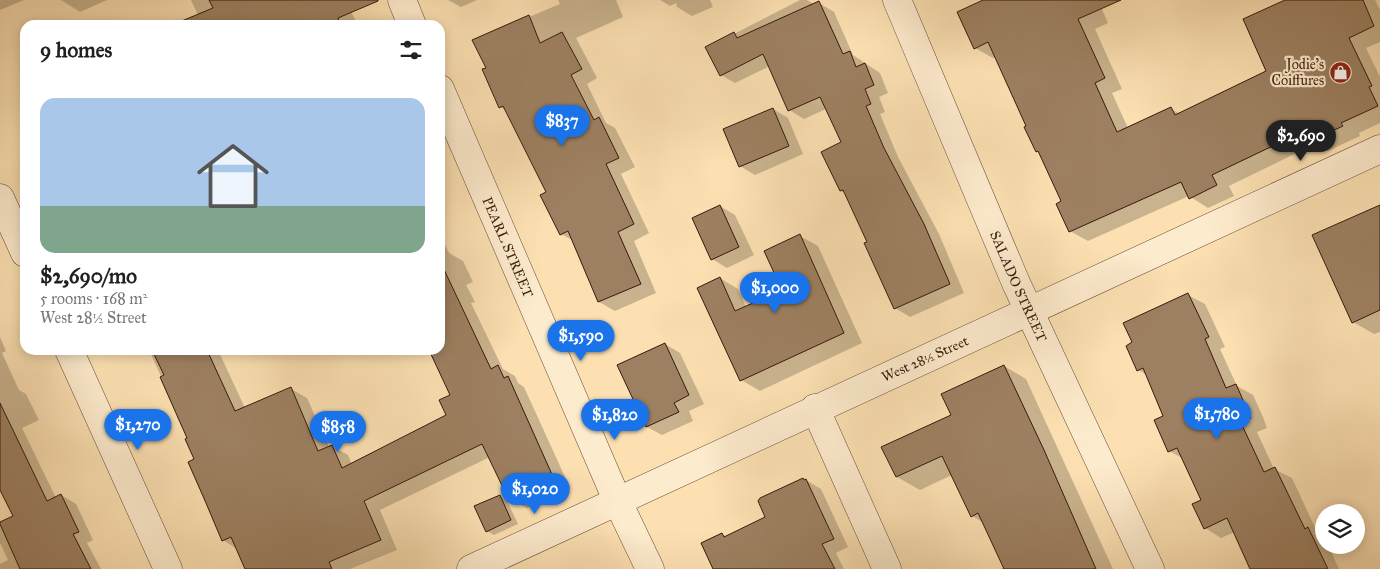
<!DOCTYPE html>
<html lang="en">
<head>
<meta charset="utf-8">
<style>
	:root { --surface:#fff; --page:#f2f2f2; --text:#202124; --muted:#757577; --accent:#1a73e8 }
	body { margin:0; font-family:"IM FELL Great Primer",serif; background:var(--page); color:var(--text); height:100vh; display:flex; flex-direction:column; font-size:19px; white-space:nowrap }
	* { box-sizing:border-box; margin:0 }
	p { font-size:16px; color:var(--muted) }
	.icon { flex:none; width:28px; height:28px; fill:none; stroke:currentColor; stroke-width:2; stroke-linecap:round; stroke-linejoin:round }
	.map { position:relative; flex:1; overflow:hidden }
	.side { position:absolute; left:20px; top:20px; width:425px; height:335px; display:flex; flex-direction:column; background:var(--surface); border-radius:15px; box-shadow:0 2px 12px #0003 }
	.side>* { flex:none }
	.controls { position:absolute; left:1315px; top:504px; display:grid; gap:10px }
	.controls a { display:grid; place-items:center; width:50px; height:50px; border-radius:50%; background:var(--surface); box-shadow:0 2px 12px #0003; font-size:25px }
	.price { position:absolute; translate:-50% -42px; padding:0 11px; border-radius:18px; background:var(--accent); color:#fff; font-size:16px; line-height:32px; filter:drop-shadow(0 1px 2px #0008) }
	.price::after { content:''; position:absolute; left:50%; top:30px; width:15px; height:11px; margin-left:-8px; background:inherit; clip-path:polygon(0 0,100% 0,50% 100%) }
	.price.on { background:#222; color:#fff }
	ul { padding:0; list-style:none }
	li { display:grid; align-content:center; gap:10px; height:265px; padding:0 20px }
	li span { display:grid; place-items:center; height:155px; border-radius:15px; color:#555 }
	li>.icon { margin-inline-start:auto }
	span .icon { width:90px; height:90px; fill:#fffc; stroke-width:1 }
	li b { font-size:21px }
	h2 { display:flex; justify-content:space-between; align-items:center; height:60px; padding:0 20px; font-size:21px }
	.map>svg:first-child { display:block }
	.shadow { fill:#0003 }
	.building { fill:#9d8061; stroke:#37190a }
	.lines { fill:none; stroke-linecap:round; stroke-linejoin:round }
	.minor-casing { stroke:#684b34; stroke-width:29 }
	.minor { stroke:#fdebcd; stroke-width:28 }
	.labels { text-anchor:middle; dominant-baseline:central; stroke-width:4.5; stroke-linejoin:round; paint-order:stroke }
	.poi-label { font-size:14px; fill:#37190a; stroke:#fdebcd; text-anchor:end }
	.street-label { font-size:14px; fill:#37190a; stroke:#fdebcd }
</style>
</head>
<body>
<div class="map">
<svg width="1380" height="569" viewBox="0 0 1380 569">
	<rect width="100%" height="100%" fill="#fce0b2"/>
	<filter id="stains"><feTurbulence type="fractalNoise" baseFrequency=".004" numOctaves="4"/><feColorMatrix values="0 0 0 0 .2 0 0 0 0 .09 0 0 0 0 .02 0 0 0 .5 -.17"/></filter>
	<radialGradient id="worn" r=".72"><stop offset=".6" stop-color="#630" stop-opacity="0"/><stop offset="1" stop-color="#630" stop-opacity=".3"/></radialGradient>
	<g class="shadow">
		<path d="M0,0h24l-24,10z"/>
		<path d="M61,0h46l-27,12z"/>
		<path d="M191,0h58l11,25h-85l23,-10z"/>
		<path d="M293,0h52l13,25h-94z"/>
		<path d="M448,0h29l-16,7z"/>
		<path d="M558,0h58l7,17 -47,21 21,40 -10,6 19,39 9,5 20,39 -14,7 28,59 -15,8 22,52 -41,18 -16,-9 -25,-61 -13,-7 -13,-42 -41,-81 -7,-4 -13,-39 -13,-28 86,-36z"/>
		<path d="M660,0h50l3,7 -21,9 -15,-9 -1,-4 -6,3z"/>
		<path d="M800,0h7l8,5 4,-2 15,9 19,43 27,18 8,20 -9,4 6,15 -5,2 18,43 41,77 25,59 -54,24 -15,-9 -48,-114 -6,-3 2,-48 -17,-34 -22,10 -15,-9 -19,-44 -35,17 -14,-8 -14,-27z"/>
		<path d="M986,0h112l10,23 -13,6 27,60 -10,4 16,35 43,-19 9,5 88,-43 20,-71h87l5,10v32l-14,6 14,29v46l-21,10 1,3 -32,15 -13,-7 -86,42 5,10 -26,12 -19,-12 -101,45 -18,-10 -7,-29 -23,-49 -3,-2 -41,-94 -3,1 -18,-10z"/>
		<path d="M25,67v13l-5,-11z"/>
		<path d="M773,109l15,9 15,36 -48,21 -15,-9z"/>
		<path d="M720,206l15,9 19,40 -27,13 -15,-9z"/>
		<path d="M1380,207v125l-6,2 -21,-12z"/>
		<path d="M440,235l9,18 14,8 10,21 -7,3 9,17 -4,1 32,66 12,7 3,7 6,4 46,101 -43,20 -17,-9 -20,-42 -110,53 17,40 -47,19h-104l-9,-20 -14,-9 -34,-102 -40,-88h69l27,58 46,-19 16,9 22,49 2,-1 17,9 4,10 96,-50 4,-20 -22,-45h10z"/>
		<path d="M800,236l18,10 44,97 -102,48 -19,-11 -21,-102 18,11 8,18 37,-16z"/>
		<path d="M1188,295l17,9 20,43 -5,2 17,37 16,9 10,22 4,11 -10,4 17,37 18,9 26,56 6,4v7h4l11,24h-88l-16,-37 -14,6 -16,-10 -2,-28 -19,-41 -15,-8 -4,-35 -18,-41 -9,-5z"/>
		<path d="M0,337l6,14 -4,2 17,37 7,4 13,26 -17,8 34,70 5,-3 15,9 17,36 -6,3 14,26h-101v-5l8,-4 -8,-17v-20l14,-6 -14,-30z"/>
		<path d="M665,344l15,9 24,51 -15,7 4,10 -31,14 -15,-8z"/>
		<path d="M1004,366l22,13 87,190h-113l5,-2 -21,-44 -12,-7 -20,-41 -32,15 -23,-13 -14,-30 69,-32z"/>
		<path d="M806,480l15,9 27,58 -12,6 8,16h-129l7,-35 5,3 40,-20z"/>
		<path d="M500,496l7,5 11,23 -24,11 -7,-4z"/>
	</g>
	<g class="building">
		<path d="M209,0h169v1l-40,17 3,7h-169l41,-17z"/>
		<path d="M983,0h138l-43,19 27,59 -10,5 22,49 54,-25 4,8 91,-44 -23,-52 42,-19h78l11,26 -25,12 23,48 -3,1 9,19 -37,17 2,3 -35,16 -4,-11 -92,44 5,10 -28,14 -8,-17 -112,50 -13,-28 5,-3 -23,-50 -2,1 -12,-25 2,-1 -38,-84 -14,7 -17,-37z"/>
		<path d="M819,1l24,53 7,-3 6,16 9,-4 9,22 -9,4 6,15 -5,2 18,42 40,76 26,60 -56,25 -30,-66 3,-1 -24,-52 -3,1 -19,-39 20,-10 -21,-45 -32,14 -25,-57 -43,22 -15,-29 29,-15 3,6z"/>
		<path d="M529,15l11,28 22,-11 20,37 -11,6 23,45 5,-3 20,41 -13,6 28,60 -16,8 23,52 -43,18 -30,-71 -8,4 -20,-40 6,-3 -43,-86 -4,2 -17,-39 4,-1 -14,-28z"/>
		<path d="M773,108l16,38 -50,21 -16,-38z"/>
		<path d="M720,205l19,42 -28,13 -19,-42z"/>
		<path d="M1380,205v105l-28,13 -40,-88z"/>
		<path d="M800,234l44,99 -104,48 -43,-93 23,-11 15,34 47,-21 -18,-39z"/>
		<path d="M440,261l51,108 7,-4 6,13 4,-2 46,103 -45,21 -27,-56 -118,57 17,39 -52,22 3,7h-87l-14,-32 -9,4 -16,-38 -18,-41 6,-3 -9,-20 2,-1 -27,-61 4,-2 -12,-25h55l28,61 56,-24 27,64 14,-6 10,23 104,-53 -7,-15 11,-5 -21,-45h11z"/>
		<path d="M1188,293l21,44 -4,2 21,49 10,-4 10,23 5,11 -10,5 23,49 11,-5 30,62 3,-2 20,42h-78l-23,-51 -23,11 -12,-25 9,-4 -24,-52 -9,4 -14,-32 9,-4 -20,-48 -6,3 -11,-25 6,-4 -9,-19z"/>
		<path d="M665,343l24,52 -15,8 5,9 -33,15 -29,-62z"/>
		<path d="M1004,365l40,85 52,119h-92l-26,-56 -7,4 -29,-61 -46,21 -15,-30 70,-32 -10,-21z"/>
		<path d="M0,403l47,98 14,-7 18,38 -6,2 18,35h-71l-20,-45v-2l13,-6 -13,-26z"/>
		<path d="M803,478l1,2 2,-1 28,60 -12,5 13,25h-122l-12,-26 21,-10 2,4 41,-20 -7,-16 2,-3z"/>
		<path d="M500,495l11,25 -25,12 -12,-26z"/>
	</g>
	<g class="lines">
		<defs>
			<g id="minor">
				<path d="M402,0l10,25"/>
				<path id="s1" d="M897,0l119,283 134,286"/>
				<path id="s2" d="M440,89l177,411 33,69"/>
				<path d="M0,198l25,55"/>
				<path d="M69,350l99,219"/>
				<path d="M815,408l72,161"/>
				<path d="M471,569l909,-420"/>
			</g>
		</defs>
		<use href="#minor" class="minor-casing"/>
		<use href="#minor" class="minor"/>
	</g>
	<defs>
		<symbol id="shop-disc" viewBox="-11 -11 22 22"><circle r="9.5" fill="#8f2418" stroke="#fdebcd"/><path d="M-5-2.5h2.3a2.7 3.5 0 0 1 5.4 0H5L5.5 6h-11ZM-1.5-2.5h3a1.5 2.3 0 0 0-3 0Z" fill="#fff"/></symbol>
	</defs>
	<g fill-rule="evenodd">
		<use href="#shop-disc" x="1328" y="60" width="25" height="25"/>
	</g>
	<g class="labels">
		<g class="poi-label">
			<text x="1324" y="64">Jodie's<tspan x="1324" dy="16">Coiffures</tspan></text>
		</g>
		<g class="street-label">
			<text stroke="none"><textPath href="#s2" startOffset="172">PEARL STREET</textPath></text>
			<text stroke="none"><textPath href="#s1" startOffset="311">SALADO STREET</textPath></text>
			<text transform="translate(925 359) rotate(-24)">West 28½ Street</text>
		</g>
	</g>
	<rect width="100%" height="100%" filter="url(#stains)"/>
	<rect width="100%" height="100%" fill="url(#worn)"/>
</svg>
<div class="controls">
<a><svg class="icon" aria-label="layers" viewBox="0 0 24 24"><path d="M12 4l9 5-9 5-9-5zM3 14l9 5 9-5"/></svg></a>
</div>
<b class="price" style="left:562px;top:147px">$837</b>
<b class="price on" style="left:1301px;top:162px">$2,690</b>
<b class="price" style="left:775px;top:314px">$1,000</b>
<b class="price" style="left:581px;top:362px">$1,590</b>
<b class="price" style="left:1217px;top:440px">$1,780</b>
<b class="price" style="left:615px;top:441px">$1,820</b>
<b class="price" style="left:138px;top:451px">$1,270</b>
<b class="price" style="left:338px;top:453px">$858</b>
<b class="price" style="left:535px;top:515px">$1,020</b>
<section class="side">
<h2>9 homes<svg class="icon" aria-label="filters" viewBox="0 0 24 24"><path d="M4 7h16M4 17h16"/><circle cx="9" cy="7" r="2"/><circle cx="15" cy="17" r="2"/></svg></h2>
<ul>
<li><span style="background:linear-gradient(#a9c7e8 70%,#7fa58c 0)"><svg class="icon" aria-label="home" viewBox="0 0 24 24"><path d="M3 11l9-7 9 7M6 9v11h12V9"/></svg></span><div><b>$2,690/mo</b><p>5 rooms · 168 m²</p><p>West 28½ Street</p></div></li>
</ul>
</section>
</div>
</body>
</html>
